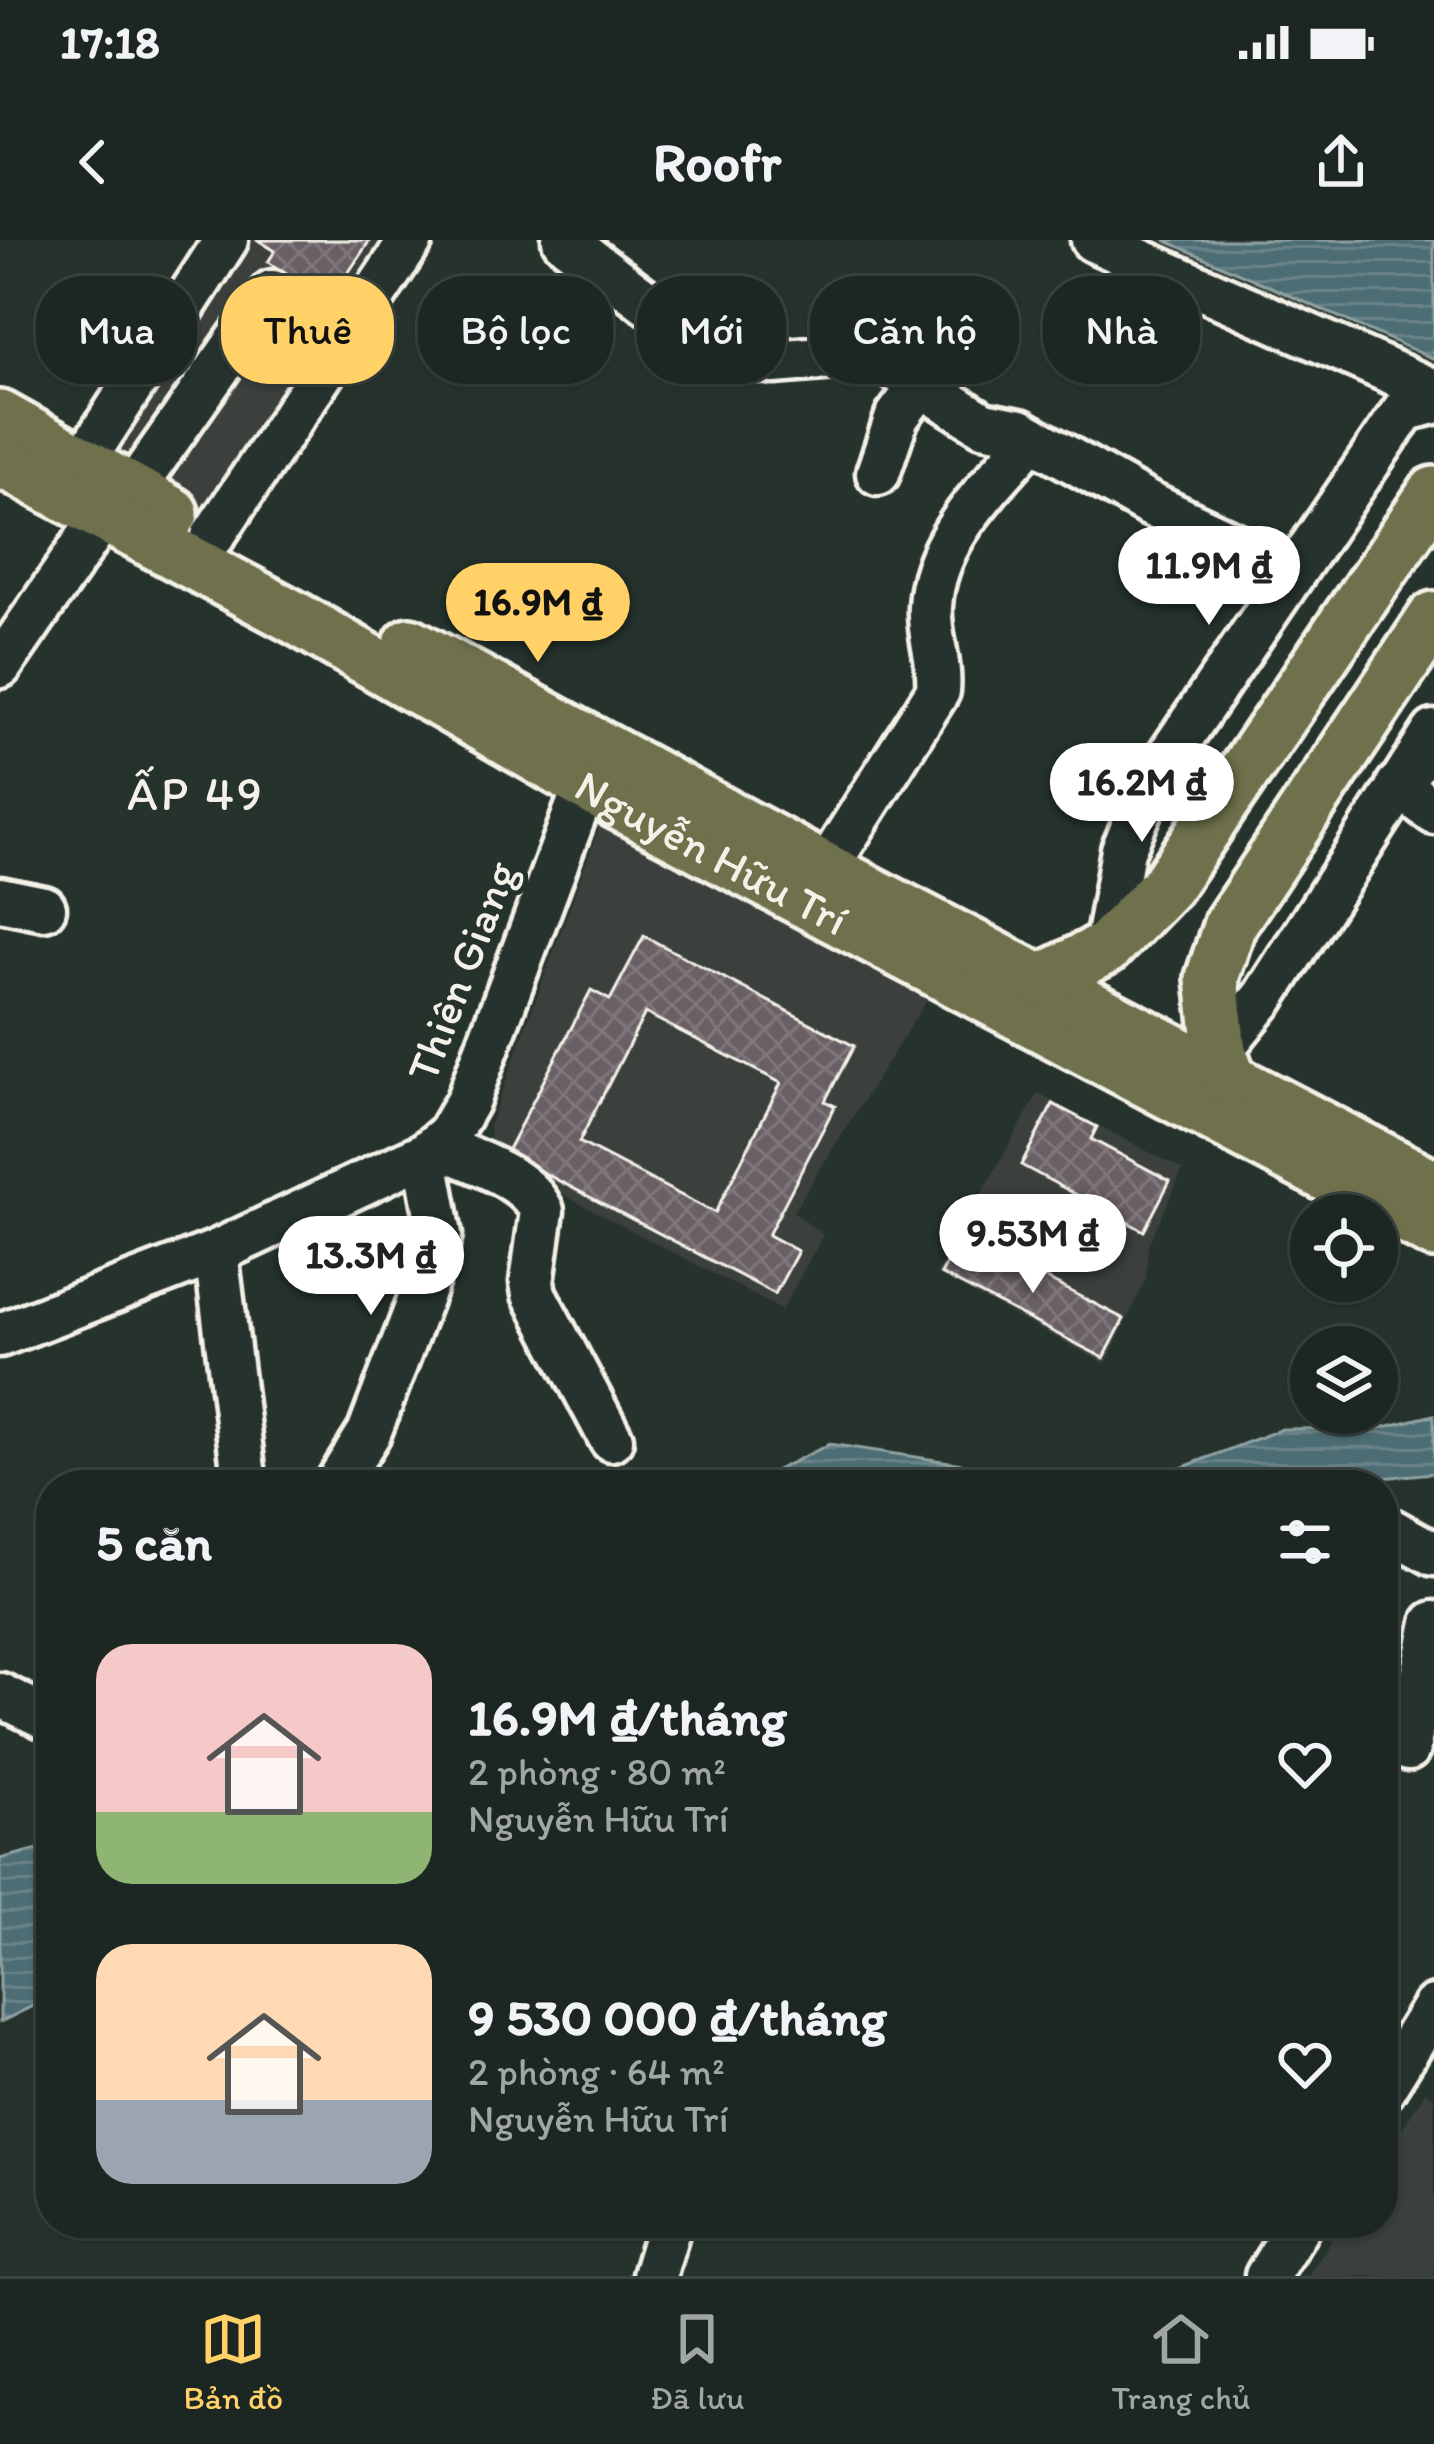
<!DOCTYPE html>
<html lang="vi">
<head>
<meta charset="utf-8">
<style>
	:root { --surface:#1c2622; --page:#252e2a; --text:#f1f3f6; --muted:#a0a5a5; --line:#3a4340; --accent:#ffd166 }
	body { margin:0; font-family:Itim,sans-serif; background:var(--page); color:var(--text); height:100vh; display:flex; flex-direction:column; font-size:45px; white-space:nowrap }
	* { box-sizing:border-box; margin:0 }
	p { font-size:39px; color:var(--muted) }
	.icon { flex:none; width:66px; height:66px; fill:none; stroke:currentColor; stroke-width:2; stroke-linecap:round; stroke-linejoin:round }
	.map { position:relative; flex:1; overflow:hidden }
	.panel { position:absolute; left:36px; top:1230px; width:1362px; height:768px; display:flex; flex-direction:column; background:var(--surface); border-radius:48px; box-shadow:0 3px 9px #0004,0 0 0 3px var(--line) }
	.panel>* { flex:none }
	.top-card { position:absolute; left:36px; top:36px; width:1362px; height:108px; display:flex; gap:24px }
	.controls { position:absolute; left:1290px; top:954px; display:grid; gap:24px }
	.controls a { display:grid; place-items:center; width:108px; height:108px; border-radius:50%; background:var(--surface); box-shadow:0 3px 9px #0004,0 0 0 3px var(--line); font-size:60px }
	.price { position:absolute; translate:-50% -102px; padding:0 27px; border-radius:42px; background:#fff; color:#222; font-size:39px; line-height:78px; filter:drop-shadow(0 3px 6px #0008) }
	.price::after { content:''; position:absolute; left:50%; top:72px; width:36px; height:27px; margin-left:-18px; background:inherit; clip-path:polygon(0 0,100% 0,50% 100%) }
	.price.selected { background:var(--accent); color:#111 }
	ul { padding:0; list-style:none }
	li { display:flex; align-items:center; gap:36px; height:300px; padding:0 60px }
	li span { display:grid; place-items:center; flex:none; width:336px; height:240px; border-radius:36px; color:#555 }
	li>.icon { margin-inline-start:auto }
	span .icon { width:144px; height:144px; fill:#fffc; stroke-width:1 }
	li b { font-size:51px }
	h2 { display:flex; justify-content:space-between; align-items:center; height:144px; padding:0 60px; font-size:51px }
	.chip { padding:0 42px; border-radius:48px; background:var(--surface); box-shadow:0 3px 9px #0004,0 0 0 3px var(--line); font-size:42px; line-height:108px }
	.chip.selected { background:var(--accent); color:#111 }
	.status { display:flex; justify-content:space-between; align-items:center; height:84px; padding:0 60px; background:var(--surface); direction:ltr }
	.status svg { height:33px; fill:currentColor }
	header { display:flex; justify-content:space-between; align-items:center; height:156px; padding:0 60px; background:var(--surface); font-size:54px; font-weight:800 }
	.menu { display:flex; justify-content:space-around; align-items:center; height:168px; border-top:3px solid var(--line); background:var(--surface); font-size:33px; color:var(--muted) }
	.menu a { display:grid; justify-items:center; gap:6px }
	.menu .selected { color:var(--accent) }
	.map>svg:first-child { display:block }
	.built { fill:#3a403e }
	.water { fill:url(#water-rules); stroke:#90a2a2; stroke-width:3 }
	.building { fill:url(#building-cross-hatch); stroke:#f4f1e8; stroke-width:3; fill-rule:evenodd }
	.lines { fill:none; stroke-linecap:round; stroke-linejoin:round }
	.minor-casing { stroke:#f4f1e8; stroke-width:51 }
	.major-casing { stroke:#f4f1e8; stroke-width:60 }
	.minor { stroke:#26332d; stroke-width:42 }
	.major { stroke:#6e714b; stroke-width:51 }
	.labels { text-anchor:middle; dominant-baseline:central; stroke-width:10; stroke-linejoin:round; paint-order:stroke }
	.street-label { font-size:45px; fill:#f4f1e8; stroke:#26332d }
	.neighbourhood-label { font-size:48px; letter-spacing:3px; fill:#f4f1e8; stroke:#26332d }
</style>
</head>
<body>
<div class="status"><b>17:18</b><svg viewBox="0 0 49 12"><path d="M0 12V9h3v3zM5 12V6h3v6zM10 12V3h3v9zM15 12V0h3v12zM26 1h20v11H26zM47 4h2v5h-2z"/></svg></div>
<header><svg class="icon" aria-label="back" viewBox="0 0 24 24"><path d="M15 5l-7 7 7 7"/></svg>Roofr<svg class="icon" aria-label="share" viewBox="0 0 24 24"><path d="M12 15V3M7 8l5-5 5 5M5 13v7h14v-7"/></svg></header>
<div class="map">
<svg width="1434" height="2036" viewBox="0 0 1434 2036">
	<defs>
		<pattern id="water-rules" width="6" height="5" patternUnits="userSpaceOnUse" patternTransform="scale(3)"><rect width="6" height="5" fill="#4d6d74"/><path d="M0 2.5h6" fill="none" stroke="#678288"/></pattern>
		<pattern id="building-cross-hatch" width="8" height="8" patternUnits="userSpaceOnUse" patternTransform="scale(3)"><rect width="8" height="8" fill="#696066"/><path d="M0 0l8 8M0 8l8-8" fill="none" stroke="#7f777c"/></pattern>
	</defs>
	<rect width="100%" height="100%" fill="#26332d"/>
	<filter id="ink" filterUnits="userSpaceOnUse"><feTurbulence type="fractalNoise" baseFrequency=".00833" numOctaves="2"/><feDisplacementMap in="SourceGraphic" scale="24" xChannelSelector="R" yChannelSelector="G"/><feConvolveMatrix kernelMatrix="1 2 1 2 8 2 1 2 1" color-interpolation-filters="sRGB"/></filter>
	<g filter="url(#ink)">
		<g class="built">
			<path d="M230,0h165l-184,278 -118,-71z"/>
			<path d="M600,585l328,173 -135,214 30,23 -41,75 -290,-153 -3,-30z"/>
			<path d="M1038,854l145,76 -35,75 -2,34 -40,85 -170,-90z"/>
			<path d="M1425,1852l9,5v179h-126l34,-53h41v-64z"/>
		</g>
		<g class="water">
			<path d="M1164,0h270v119z"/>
			<path d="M1434,1175v58l-124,12h-564l84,-41 225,34 126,-10 101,-39 98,-1z"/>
			<path d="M38,1609l13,5v143l-51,25v-163z"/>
		</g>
		<g class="building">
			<path d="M258,0h112l-33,50 -24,-15 -8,11 -37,-24 7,-11z"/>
			<path d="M644,696l210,110 -29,55 10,5 -67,129 30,16 -23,43 -269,-141 85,-163 19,10zM645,773l136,70 -66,130 -136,-71z"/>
			<path d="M1053,864l44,23 -6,12 79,42 -26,50 -123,-66z"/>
			<path d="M962,995l162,84 -20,39 -163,-84z"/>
		</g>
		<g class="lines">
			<defs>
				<g id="minor">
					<path d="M564,0l83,62 92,54 35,6 98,-8 111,70 37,7 127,72 146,69"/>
					<path d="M1093,0l341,151"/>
					<path d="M83,222l143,-222"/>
					<path d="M878,233l19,-56 24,-32"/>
					<path d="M132,251l140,-199"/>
					<path d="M213,296l198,-296"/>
					<path d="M0,426l104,-151"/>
					<path d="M1398,545l36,27"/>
					<path d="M825,630l113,-179c3,-29 -10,-56 -8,-85 4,-69 60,-118 102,-168"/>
					<path d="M0,659l44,9"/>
					<path d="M1106,708l17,-98 33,-75 249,-366 29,-7"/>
					<path d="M1220,811l44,-54 170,-265"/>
					<path d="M437,905c34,16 88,30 105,66l-10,71 2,12 77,145"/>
					<path d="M216,1012l29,233"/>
					<path d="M0,1095l216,-83 209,-98 23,-19 19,-33 119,-318"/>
					<path d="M336,1245l33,-52 55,-144 16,-54 -15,-81"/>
					<path d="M1383,1286l51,28"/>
					<path d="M0,1455l51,25"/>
					<path d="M1408,1509l26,-126"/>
					<path d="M1383,1849l51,-82"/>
					<path d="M654,2036l16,-53"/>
					<path d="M1267,2036l33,-53"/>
				</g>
				<g id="major">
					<path d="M0,177l172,96"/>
					<path id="s1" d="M0,220l294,157 322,185 818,430"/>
					<path d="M410,404l407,221 617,321"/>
					<path d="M1041,741l65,-33 61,-63 267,-392"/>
					<path d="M1230,839l-10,-28 -8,-73 18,-54 204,-306"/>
				</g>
			</defs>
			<use href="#minor" class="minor-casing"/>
			<use href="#major" class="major-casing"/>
			<use href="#minor" class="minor"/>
			<use href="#major" class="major"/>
		</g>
	</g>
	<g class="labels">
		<g class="street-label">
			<text stroke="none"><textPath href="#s1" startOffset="813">Nguyễn Hữu Trí</textPath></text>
			<text transform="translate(461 731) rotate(-69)">Thiên Giang</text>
		</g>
		<g class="neighbourhood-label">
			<text x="196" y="553">ẤP 49</text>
		</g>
	</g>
</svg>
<div class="controls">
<a><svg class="icon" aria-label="locate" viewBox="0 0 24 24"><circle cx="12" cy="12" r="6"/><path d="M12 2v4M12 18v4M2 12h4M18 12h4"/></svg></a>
<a><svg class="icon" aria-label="layers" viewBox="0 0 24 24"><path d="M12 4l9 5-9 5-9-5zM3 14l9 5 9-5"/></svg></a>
</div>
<b class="price" style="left:1209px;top:388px">11.9M ₫</b>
<b class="price selected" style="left:538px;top:425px">16.9M ₫</b>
<b class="price" style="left:1142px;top:605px">16.2M ₫</b>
<b class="price" style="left:1033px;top:1056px">9.53M ₫</b>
<b class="price" style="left:371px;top:1078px">13.3M ₫</b>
<div class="top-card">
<a class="chip">Mua</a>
<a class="chip selected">Thuê</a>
<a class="chip">Bộ lọc</a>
<a class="chip">Mới</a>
<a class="chip">Căn hộ</a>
<a class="chip">Nhà</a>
</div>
<section class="panel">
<h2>5 căn<svg class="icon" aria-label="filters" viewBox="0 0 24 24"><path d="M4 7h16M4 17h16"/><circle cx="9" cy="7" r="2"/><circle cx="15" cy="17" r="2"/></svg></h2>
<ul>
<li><span style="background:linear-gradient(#f6c9c9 70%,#8fb573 0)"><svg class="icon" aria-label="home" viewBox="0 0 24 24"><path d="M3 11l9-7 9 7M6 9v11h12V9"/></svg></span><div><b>16.9M ₫/tháng</b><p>2 phòng · 80 m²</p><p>Nguyễn Hữu Trí</p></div><svg class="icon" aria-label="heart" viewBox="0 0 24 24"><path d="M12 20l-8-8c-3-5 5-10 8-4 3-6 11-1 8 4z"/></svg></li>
<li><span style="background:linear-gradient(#ffd9b3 65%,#9aa5b1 0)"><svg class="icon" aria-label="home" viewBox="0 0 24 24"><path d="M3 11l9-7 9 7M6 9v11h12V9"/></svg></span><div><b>9 530 000 ₫/tháng</b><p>2 phòng · 64 m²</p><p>Nguyễn Hữu Trí</p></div><svg class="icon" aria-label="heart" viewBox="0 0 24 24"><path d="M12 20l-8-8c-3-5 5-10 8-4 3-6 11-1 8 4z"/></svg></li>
</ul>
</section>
</div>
<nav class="menu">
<a class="selected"><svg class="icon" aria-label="map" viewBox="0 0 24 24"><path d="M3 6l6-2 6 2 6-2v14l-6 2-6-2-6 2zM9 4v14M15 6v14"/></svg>Bản đồ</a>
<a><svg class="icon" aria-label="saved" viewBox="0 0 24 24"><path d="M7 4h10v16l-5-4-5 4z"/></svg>Đã lưu</a>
<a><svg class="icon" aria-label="home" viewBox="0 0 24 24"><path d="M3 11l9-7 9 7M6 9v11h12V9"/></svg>Trang chủ</a>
</nav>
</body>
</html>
